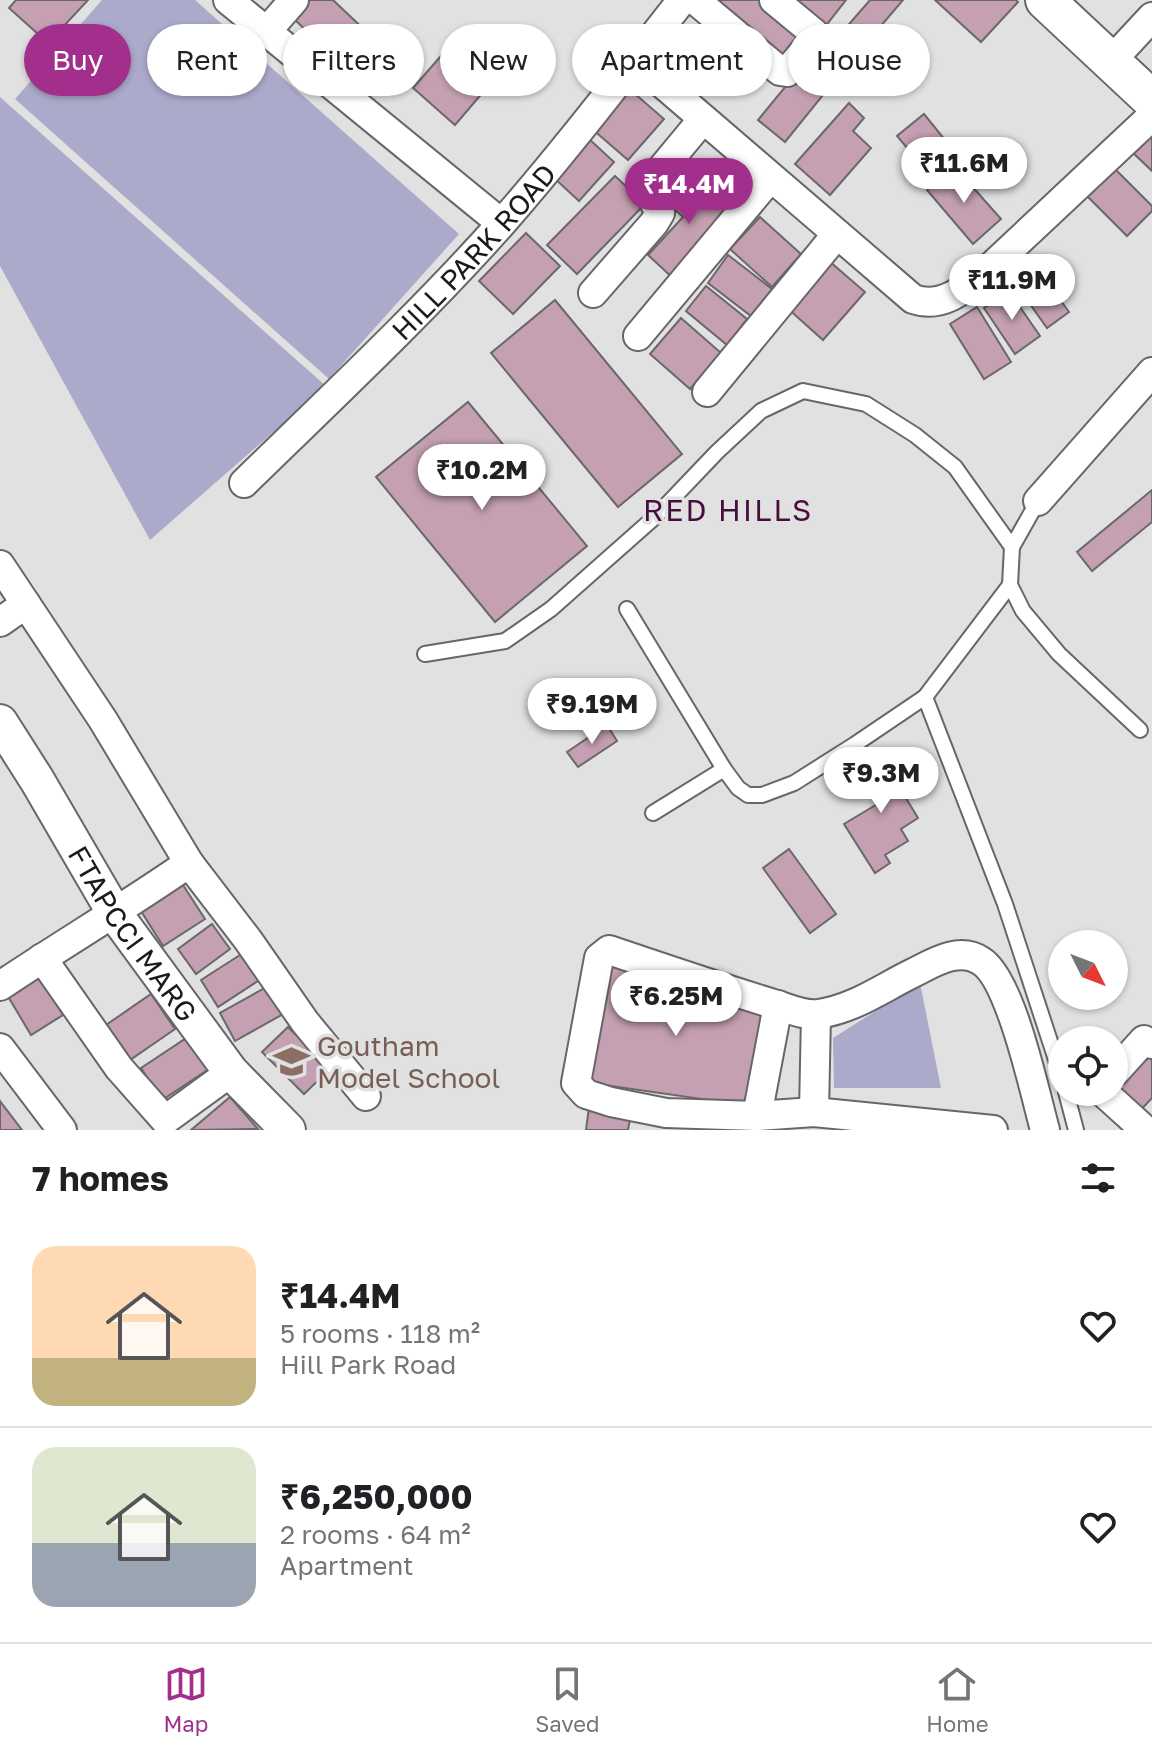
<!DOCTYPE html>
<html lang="en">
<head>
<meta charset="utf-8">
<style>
	:root { --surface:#fff; --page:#f2f2f2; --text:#202124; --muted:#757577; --line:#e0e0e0; --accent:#a12f8b }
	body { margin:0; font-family:"Golos Text",sans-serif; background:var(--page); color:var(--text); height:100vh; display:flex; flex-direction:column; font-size:30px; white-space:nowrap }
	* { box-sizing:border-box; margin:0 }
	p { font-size:26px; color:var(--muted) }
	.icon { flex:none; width:44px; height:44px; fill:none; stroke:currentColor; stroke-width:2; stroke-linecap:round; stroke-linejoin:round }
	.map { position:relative; height:1130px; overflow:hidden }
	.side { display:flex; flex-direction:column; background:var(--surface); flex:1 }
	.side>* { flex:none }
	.top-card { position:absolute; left:24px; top:24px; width:1104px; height:72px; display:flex; gap:16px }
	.needle { width:52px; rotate:132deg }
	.controls { position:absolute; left:1048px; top:930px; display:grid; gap:16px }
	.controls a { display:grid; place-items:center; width:80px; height:80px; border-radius:50%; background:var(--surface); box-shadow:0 2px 6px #0004; font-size:40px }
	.price { position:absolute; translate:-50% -68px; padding:0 18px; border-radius:28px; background:#fff; color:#222; font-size:26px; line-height:52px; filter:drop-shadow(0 2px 4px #0008) }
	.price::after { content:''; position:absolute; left:50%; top:48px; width:24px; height:18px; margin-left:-12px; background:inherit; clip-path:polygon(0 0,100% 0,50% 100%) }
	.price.active { background:var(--accent); color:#fff }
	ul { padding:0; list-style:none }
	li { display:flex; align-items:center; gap:24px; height:200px; padding:0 32px }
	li+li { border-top:2px solid var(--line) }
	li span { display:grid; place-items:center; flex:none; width:224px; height:160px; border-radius:24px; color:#555 }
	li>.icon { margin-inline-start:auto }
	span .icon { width:96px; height:96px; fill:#fffc; stroke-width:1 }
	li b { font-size:34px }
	h2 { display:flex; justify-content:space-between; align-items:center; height:96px; padding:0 32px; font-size:34px }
	.pill { padding:0 28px; border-radius:36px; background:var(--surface); box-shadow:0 2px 6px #0004; font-size:28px; line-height:72px }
	.pill.active { background:var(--accent); color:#fff }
	.menu { display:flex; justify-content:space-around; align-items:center; height:112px; border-top:2px solid var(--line); background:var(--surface); font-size:22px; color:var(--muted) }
	.menu a { display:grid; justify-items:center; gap:4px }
	.menu .active { color:var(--accent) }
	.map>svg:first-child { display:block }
	.green { fill:#abaacb }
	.building { fill:#c5a0b2; stroke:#6a6869; stroke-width:2 }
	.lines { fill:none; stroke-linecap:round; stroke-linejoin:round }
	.service-casing { stroke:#676768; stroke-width:18 }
	.minor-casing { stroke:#676768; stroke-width:32 }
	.tertiary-casing { stroke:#676768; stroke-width:38 }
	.secondary-casing { stroke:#676768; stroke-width:42 }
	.service { stroke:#fff; stroke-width:14 }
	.minor { stroke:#fff; stroke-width:28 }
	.tertiary { stroke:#fff; stroke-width:34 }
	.secondary { stroke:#fff; stroke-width:38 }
	.labels { text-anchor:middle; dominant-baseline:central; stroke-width:7; stroke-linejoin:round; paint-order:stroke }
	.street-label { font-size:28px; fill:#1a1a1b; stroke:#e1e1e2 }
	.education-label { font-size:28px; fill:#785e54; stroke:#e1e1e2; text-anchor:start }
	.neighbourhood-label { font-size:30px; letter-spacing:2px; fill:#460f3b; stroke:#e1e1e2 }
</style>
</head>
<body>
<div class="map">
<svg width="1152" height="1130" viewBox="0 0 1152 1130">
	<rect width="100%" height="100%" fill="#e1e1e2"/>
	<g class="green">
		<path d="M102,0h93l264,234 -130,145 -314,-280z"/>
		<path d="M0,97l326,289 -176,154 -150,-274z"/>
		<path d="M920,983l21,105h-107l-1,-50z"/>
	</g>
	<g class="building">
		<path d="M16,0h72l-40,43 -39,-35z"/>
		<path d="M310,0h23l57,54 -28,30 -69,-66z"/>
		<path d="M716,0h48l44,37 -23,28z"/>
		<path d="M789,0h57l-22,28z"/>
		<path d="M870,0h33l-40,47 -19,-17z"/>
		<path d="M935,0h81l2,2 -37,40z"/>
		<path d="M827,36l26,22 -68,84 -27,-22z"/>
		<path d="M454,41l42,36 -41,48 -42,-37z"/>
		<path d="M627,87l37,32 -36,41 -37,-32z"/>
		<path d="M849,103l15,15 -11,13 18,17 -41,47 -35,-31z"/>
		<path d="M924,114l26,32 -27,21 -26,-31z"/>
		<path d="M1152,124v47l-23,-22z"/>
		<path d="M588,138l26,24 -35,39 -26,-24z"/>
		<path d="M1110,164l42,42v5l-25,25 -45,-45z"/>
		<path d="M954,166l47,53 -28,25 -46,-54z"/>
		<path d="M685,173l48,43 -58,64 -27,-25 35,-38 -21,-19z"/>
		<path d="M615,176l30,28 -68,70 -30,-29z"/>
		<path d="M760,217l41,37 -29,33 -42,-38z"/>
		<path d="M526,233l34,33 -47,48 -34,-33z"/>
		<path d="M728,255l44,34 -21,27 -43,-33z"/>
		<path d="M1030,258l39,54 -22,16 -39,-55z"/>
		<path d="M828,260l37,32 -42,48 -37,-33z"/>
		<path d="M706,286l41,33 -20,26 -41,-34z"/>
		<path d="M1009,291l31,45 -25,18 -31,-46z"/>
		<path d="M555,300l127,154 -64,53 -127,-154z"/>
		<path d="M977,307l34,55 -27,17 -34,-55z"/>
		<path d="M681,318l40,35 -31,36 -40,-35z"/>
		<path d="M468,402l119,144 -92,76 -119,-145z"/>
		<path d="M1152,490v32l-60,49 -15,-19z"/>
		<path d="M607,725l10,16 -39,26 -11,-15z"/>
		<path d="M878,752l40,66 -17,11 7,12 -23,14 5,8 -15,10 -31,-49 35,-21 -23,-37z"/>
		<path d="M789,849l47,65 -26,19 -47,-65z"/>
		<path d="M183,885l22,34 -42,27 -22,-35z"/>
		<path d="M212,924l18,25 -34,25 -18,-25z"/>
		<path d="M243,953l18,26 -43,28 -17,-27z"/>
		<path d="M611,957l164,55 -25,94 -167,-24z"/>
		<path d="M38,974l25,41 -32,20 -25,-42z"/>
		<path d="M270,985l15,28 -50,28 -15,-28z"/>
		<path d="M151,994l24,35 -45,31 -24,-35z"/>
		<path d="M288,1027l42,42 -26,25 -42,-42z"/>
		<path d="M188,1037l21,32 -47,31 -21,-32z"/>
		<path d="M1146,1050l6,6v42l-15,16 -23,-30z"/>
		<path d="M230,1097l28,32 -67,1z"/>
		<path d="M0,1101l22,29h-22z"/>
		<path d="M589,1107l42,7 -3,16h-42z"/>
	</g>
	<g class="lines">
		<defs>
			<g id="service">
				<path d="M1038,501l-26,46 -2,38 13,26 36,43 81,76"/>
				<path d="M627,609l97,160 14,19 10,7h14l32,-12 60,-38 71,-48 85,-112"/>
				<path d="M425,654l80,-13 46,-32 105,-93 61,-64 44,-41 42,-20 63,13 49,31 40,32 57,80"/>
				<path d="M925,697l80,207 57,174"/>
				<path d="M653,813l71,-44"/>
				<path d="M1066,1092l10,38"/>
			</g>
			<g id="minor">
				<path d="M228,0l273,223"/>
				<path d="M695,0l85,71 7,1 25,-30 2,-9 -40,-33"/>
				<path d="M266,32l28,-32"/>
				<path d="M635,60l278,239c31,11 55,-13 78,-32l161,-151"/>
				<path d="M1112,60l40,-43"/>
				<path d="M593,293l61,-70 6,-10 -10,-19v-11l53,-64"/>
				<path d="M638,336l132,-158"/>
				<path d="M707,392l130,-158"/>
				<path id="s1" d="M244,483c87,-85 177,-169 258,-260 63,-72 121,-148 180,-223"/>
				<path d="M1038,501l114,-129"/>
				<path d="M0,565l103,155 86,143 59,77 57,82 61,74"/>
				<path d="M0,622l26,-18"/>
				<path d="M42,958l77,110 46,52 66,-48"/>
				<path d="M0,986c63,-42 127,-80 189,-123"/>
				<path d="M0,1048l62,82"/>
				<path d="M1114,1073l30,-33 8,4"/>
				<path d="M1103,1092l42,38"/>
				<path d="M814,1112l2,-97"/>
				<path d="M757,1116l21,-111"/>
				<path d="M993,1130l-179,-18 -57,4 -91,-3 -55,-11 -25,-8 -10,-11 23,-125 10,-8c56,19 112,38 168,55 12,4 29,11 41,9 36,-5 64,-26 95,-41 20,-10 46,-27 68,-12 30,18 54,133 64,169"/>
			</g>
			<g id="tertiary">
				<path id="s2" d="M0,722l37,58 78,134 116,158 57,58"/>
			</g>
			<path id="secondary" d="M1045,0l107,100"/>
		</defs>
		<use href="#service" class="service-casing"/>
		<use href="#minor" class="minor-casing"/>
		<use href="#tertiary" class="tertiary-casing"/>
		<use href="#secondary" class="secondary-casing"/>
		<use href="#service" class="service"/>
		<use href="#minor" class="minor"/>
		<use href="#tertiary" class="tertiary"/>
		<use href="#secondary" class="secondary"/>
	</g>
	<defs>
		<symbol id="school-bare" viewBox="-9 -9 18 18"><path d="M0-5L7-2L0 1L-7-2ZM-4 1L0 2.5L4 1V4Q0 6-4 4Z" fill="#8d6e63" stroke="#e1e1e2" stroke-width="2.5" paint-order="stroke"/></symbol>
	</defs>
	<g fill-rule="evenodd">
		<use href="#school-bare" x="266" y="1036" width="51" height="51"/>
	</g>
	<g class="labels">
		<g class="street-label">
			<text stroke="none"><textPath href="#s1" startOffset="326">HILL PARK ROAD</textPath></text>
			<text stroke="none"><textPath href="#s2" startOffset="250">FTAPCCI MARG</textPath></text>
		</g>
		<g class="education-label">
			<text x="317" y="1045">Goutham<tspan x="317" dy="32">Model School</tspan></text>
		</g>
		<g class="neighbourhood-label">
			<text x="728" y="510">RED HILLS</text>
		</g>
	</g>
</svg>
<div class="controls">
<a><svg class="needle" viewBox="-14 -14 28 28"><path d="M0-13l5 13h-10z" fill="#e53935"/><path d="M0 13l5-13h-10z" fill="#757577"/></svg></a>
<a><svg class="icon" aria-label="locate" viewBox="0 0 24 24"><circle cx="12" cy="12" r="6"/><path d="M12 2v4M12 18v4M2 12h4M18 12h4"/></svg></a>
</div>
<b class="price" style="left:964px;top:205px">₹11.6M</b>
<b class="price active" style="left:689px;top:226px">₹14.4M</b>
<b class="price" style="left:1012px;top:322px">₹11.9M</b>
<b class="price" style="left:482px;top:512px">₹10.2M</b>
<b class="price" style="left:592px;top:746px">₹9.19M</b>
<b class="price" style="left:881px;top:815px">₹9.3M</b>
<b class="price" style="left:676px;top:1038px">₹6.25M</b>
<div class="top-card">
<a class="pill active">Buy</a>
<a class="pill">Rent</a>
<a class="pill">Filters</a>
<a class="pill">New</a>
<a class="pill">Apartment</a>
<a class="pill">House</a>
</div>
</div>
<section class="side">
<h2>7 homes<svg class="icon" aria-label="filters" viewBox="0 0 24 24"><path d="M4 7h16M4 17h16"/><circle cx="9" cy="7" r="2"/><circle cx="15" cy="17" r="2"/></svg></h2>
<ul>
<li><span style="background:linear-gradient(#ffd9b3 70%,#c2b280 0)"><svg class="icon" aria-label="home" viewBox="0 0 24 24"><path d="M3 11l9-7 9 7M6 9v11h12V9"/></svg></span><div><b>₹14.4M</b><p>5 rooms · 118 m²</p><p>Hill Park Road</p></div><svg class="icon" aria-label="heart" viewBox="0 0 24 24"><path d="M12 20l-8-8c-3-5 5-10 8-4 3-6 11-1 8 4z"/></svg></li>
<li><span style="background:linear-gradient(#dfe7d0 60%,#9aa5b1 0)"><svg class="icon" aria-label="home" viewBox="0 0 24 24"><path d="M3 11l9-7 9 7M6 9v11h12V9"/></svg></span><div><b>₹6,250,000</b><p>2 rooms · 64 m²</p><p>Apartment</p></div><svg class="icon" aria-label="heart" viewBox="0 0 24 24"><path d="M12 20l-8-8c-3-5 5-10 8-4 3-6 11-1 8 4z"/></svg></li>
</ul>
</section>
<nav class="menu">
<a class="active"><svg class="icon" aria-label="map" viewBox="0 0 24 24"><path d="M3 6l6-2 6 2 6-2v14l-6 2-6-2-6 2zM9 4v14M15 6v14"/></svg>Map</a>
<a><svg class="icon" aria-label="saved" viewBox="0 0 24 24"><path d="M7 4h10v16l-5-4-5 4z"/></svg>Saved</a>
<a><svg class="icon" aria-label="home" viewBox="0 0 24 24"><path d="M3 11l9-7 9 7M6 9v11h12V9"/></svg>Home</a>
</nav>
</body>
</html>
